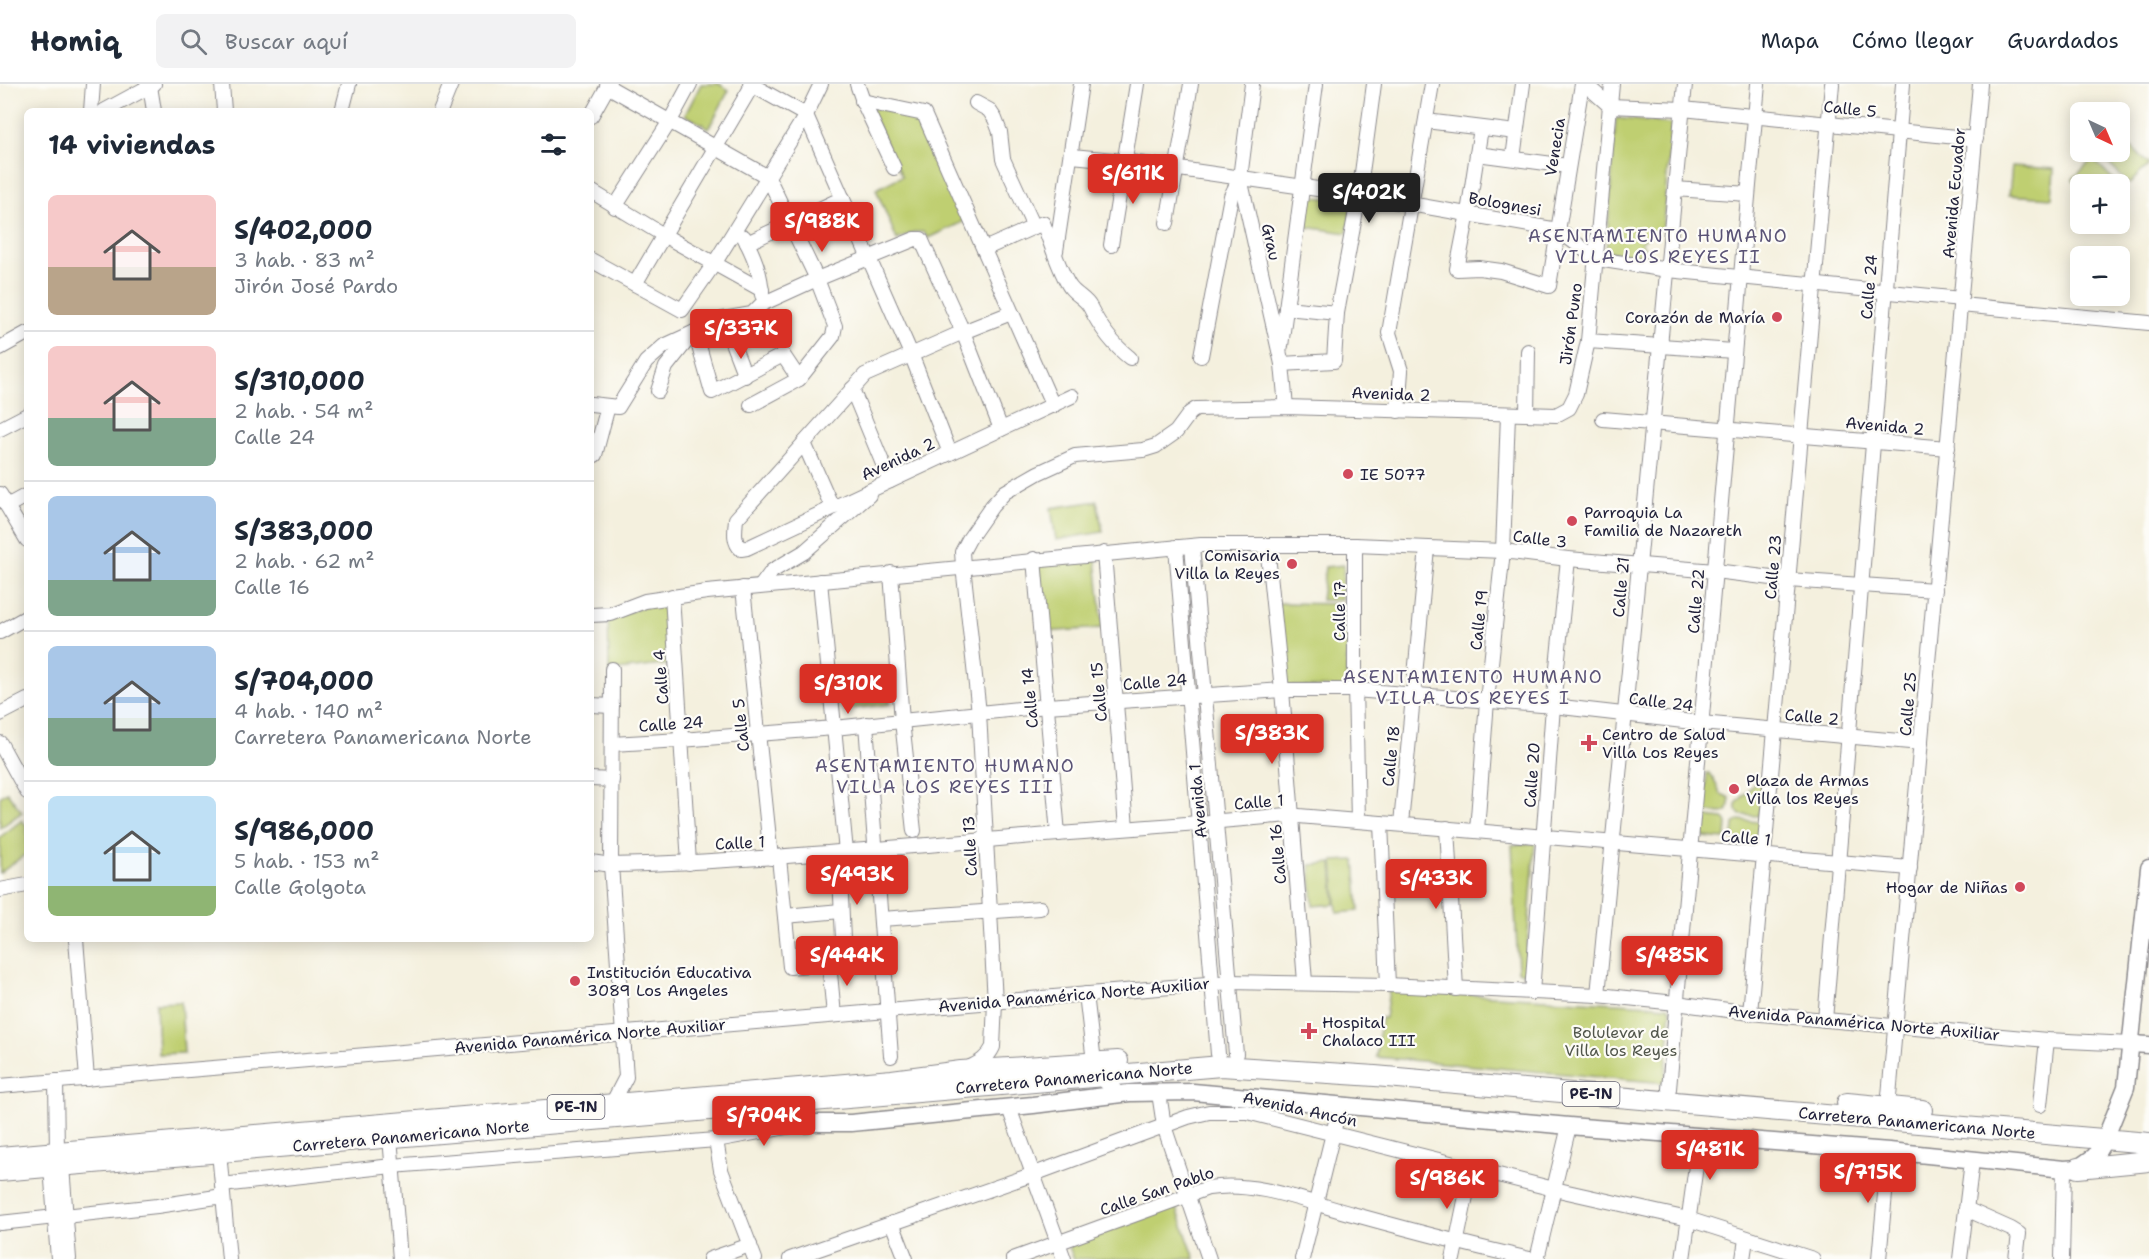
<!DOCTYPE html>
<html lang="es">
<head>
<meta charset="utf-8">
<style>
	:root { --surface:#fff; --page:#f2f2f3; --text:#1f2937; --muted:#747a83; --line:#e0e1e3; --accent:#d93025 }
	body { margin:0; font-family:"Shantell Sans",sans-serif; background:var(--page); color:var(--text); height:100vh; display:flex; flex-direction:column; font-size:22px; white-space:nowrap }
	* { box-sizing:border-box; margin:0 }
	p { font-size:20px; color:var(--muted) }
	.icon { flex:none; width:33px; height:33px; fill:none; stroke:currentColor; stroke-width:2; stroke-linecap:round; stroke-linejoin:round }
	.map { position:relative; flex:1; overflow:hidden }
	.panel { position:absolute; left:24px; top:24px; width:570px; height:834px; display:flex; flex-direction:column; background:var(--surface); border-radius:9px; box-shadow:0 3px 15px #0003 }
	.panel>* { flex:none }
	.needle { width:39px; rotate:136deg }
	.controls { position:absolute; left:2070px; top:18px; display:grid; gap:12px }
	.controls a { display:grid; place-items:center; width:60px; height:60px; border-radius:9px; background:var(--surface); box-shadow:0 3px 15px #0003; font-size:30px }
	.price { position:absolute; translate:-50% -51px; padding:0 14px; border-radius:6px; background:var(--accent); color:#fff; font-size:20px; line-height:39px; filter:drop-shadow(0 2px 3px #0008) }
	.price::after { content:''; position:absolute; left:50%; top:36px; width:18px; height:14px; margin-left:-9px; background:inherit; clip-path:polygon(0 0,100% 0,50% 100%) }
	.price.current { background:#222; color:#fff }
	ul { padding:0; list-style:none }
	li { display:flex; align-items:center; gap:18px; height:150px; padding:0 24px }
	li+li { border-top:2px solid var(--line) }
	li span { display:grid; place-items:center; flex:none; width:168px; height:120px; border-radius:9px; color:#555 }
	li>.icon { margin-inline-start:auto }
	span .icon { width:72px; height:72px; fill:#fffc; stroke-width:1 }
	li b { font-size:26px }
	h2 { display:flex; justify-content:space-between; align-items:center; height:72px; padding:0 24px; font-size:26px }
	header { display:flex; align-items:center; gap:36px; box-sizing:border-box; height:84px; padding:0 30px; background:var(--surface); border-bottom:2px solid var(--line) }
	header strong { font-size:28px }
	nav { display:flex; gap:33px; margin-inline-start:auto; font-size:21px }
	.search { width:420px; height:54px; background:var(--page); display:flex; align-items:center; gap:15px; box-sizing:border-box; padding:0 21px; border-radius:9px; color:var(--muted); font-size:22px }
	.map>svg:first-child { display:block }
	.green { fill:#bfcf71; stroke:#707856; stroke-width:1.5 }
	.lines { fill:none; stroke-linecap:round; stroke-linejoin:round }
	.minor-casing { stroke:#8b898c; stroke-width:16 }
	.major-casing { stroke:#8b898c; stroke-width:19 }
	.highway-casing { stroke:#8b898c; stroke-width:22 }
	.minor { stroke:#fff; stroke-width:14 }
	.major { stroke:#fff; stroke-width:16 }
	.highway { stroke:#fff; stroke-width:20 }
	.poi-dot { fill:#d1495b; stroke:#fdfcf7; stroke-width:2 }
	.labels { text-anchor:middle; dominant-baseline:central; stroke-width:4.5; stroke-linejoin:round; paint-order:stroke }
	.shield { fill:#fdfcf7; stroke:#646373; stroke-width:1.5 }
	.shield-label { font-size:15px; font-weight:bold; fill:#22223b }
	.street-label { font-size:16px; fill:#22223b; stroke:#fdfcf7 }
	.poi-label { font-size:16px; fill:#22223b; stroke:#fdfcf7; text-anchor:start }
	.park-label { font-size:16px; fill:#51564b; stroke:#fdfcf7 }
	.neighbourhood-label { font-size:18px; letter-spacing:1.5px; fill:#5a5376; stroke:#fdfcf7 }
</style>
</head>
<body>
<header>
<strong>Homiq</strong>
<div class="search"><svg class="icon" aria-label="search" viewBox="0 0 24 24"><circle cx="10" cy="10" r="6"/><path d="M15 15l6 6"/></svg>Buscar aquí</div>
<nav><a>Mapa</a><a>Cómo llegar</a><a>Guardados</a></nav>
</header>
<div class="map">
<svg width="2149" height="1175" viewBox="0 0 2149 1175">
	<rect width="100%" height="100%" fill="#fdfcf7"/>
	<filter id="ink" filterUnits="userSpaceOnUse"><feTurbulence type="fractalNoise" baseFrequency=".0167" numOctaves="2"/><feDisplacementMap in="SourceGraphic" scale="12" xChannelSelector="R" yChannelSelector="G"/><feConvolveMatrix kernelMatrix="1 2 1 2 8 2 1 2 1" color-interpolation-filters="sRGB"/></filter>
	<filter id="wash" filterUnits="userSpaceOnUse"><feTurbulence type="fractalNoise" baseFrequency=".008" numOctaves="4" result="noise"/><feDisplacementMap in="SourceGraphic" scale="24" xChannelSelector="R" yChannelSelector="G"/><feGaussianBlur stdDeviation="1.35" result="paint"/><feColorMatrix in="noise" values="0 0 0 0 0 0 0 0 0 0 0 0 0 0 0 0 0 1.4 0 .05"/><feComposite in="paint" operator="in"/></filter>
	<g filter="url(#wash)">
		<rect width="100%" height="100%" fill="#f4f0de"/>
		<g class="green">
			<path d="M701,0h18l10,6 -20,38 -24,-13z"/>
			<path d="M872,23l49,9 46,104 -39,18 -5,-6h-9l-17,8 -21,-51 26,-13 -30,-62z"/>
			<path d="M1616,34l55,6 -8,102 -22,16 7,14 -42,-4z"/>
			<path d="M2120,51l29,30 -20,19 -30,-30 3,-2h18z"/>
			<path d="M2093,75l25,25h-38v3l-7,-8z"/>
			<path d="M2012,82l42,3 -2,29 -43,-3z"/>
			<path d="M1304,112l49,5 -6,32 -48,-7z"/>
			<path d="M1097,417l6,31 -47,8 -5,-32z"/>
			<path d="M1096,476l7,68 -60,4 -5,-68z"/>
			<path d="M1344,481l-3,35h-20l4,-33z"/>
			<path d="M664,517l6,63 -61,7 -1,-53z"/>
			<path d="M1278,519l70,1 -2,84 -61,-2z"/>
			<path d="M885,590l5,30 -46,6 -4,-30z"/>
			<path d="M1707,689h3l11,21 9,4 -2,12 -4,3 -18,-1 -2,-3z"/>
			<path d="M1758,695l5,1 -4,36 -19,-1 -4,-5v-6z"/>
			<path d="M7,708l15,20 -22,16v-31z"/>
			<path d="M1706,733l18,2 3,4 -1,14 -2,2 -20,-2 -2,-2 1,-16z"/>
			<path d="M22,736l5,7v26l-27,20v-36z"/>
			<path d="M1739,736l20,2 -2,17 -2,2 -20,-1 -2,-3 1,-13z"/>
			<path d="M1535,759l-10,131 -7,-3 -6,-126z"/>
			<path d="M1355,776l4,51 -22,2 -4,-52z"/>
			<path d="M1332,779l3,41 -22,2 -3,-41z"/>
			<path d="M1389,906l279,16 3,4 -6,73 -289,-26 5,-39h4z"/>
			<path d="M181,918l3,51 -26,1 -2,-51z"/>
			<path d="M1176,1122l19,53h-121l-5,-12 4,-4z"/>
		</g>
	</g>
	<g filter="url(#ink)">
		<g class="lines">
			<defs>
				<g id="minor">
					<path d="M222,0l2,27"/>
					<path d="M750,0l56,31 105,239 39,99"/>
					<path d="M857,0l7,20 30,64"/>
					<path d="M1252,0l-12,94 42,186 4,43"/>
					<path d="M1585,0l25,22 73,3 293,30"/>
					<path d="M150,2l4,25"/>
					<path d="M607,2l161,91 49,102 18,47 -2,10 -34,43 -48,26"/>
					<path d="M862,17l62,13 129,292"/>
					<path d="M976,19l13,7 6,9 5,13 3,27 31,68"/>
					<path d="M91,27l2,-27"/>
					<path d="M104,27l50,-27"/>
					<path d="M342,27l7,-27"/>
					<path d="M440,27l11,-27"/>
					<path d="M591,32l18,-32"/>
					<path d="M1426,37l90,11"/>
					<path d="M1481,44l-13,85 -11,56 22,-1 22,3 48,15 33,-202"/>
					<path d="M1477,70l91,12"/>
					<path d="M1072,72l52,5 235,34 199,35 39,29 71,11 293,29"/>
					<path d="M1513,74l10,-74"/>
					<path d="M1675,105l73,5"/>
					<path d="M591,107l74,45 97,54"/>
					<path d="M615,123l55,-86 20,-37"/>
					<path d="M1167,139l24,-139"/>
					<path d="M744,153c10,19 17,36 18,58"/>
					<path d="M747,159l96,-45"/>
					<path d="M1111,161l26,-161"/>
					<path d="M984,165l59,-26c7,17 17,50 27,64 6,8 16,12 20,20 10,20 22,37 40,51"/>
					<path d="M1056,167l25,-167"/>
					<path d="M591,176l91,50 32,-46 92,-149 15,-31"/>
					<path d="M635,200l118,-200"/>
					<path d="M1961,221l188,18"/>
					<path d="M1286,224l51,5"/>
					<path d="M1011,229l-48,19 -98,43 -129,144c-1,11 -3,23 5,30l6,-1 325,-152"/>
					<path d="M723,235l22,57"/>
					<path d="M695,248l17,60 71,-37 16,24"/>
					<path d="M1588,257l146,10"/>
					<path d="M1281,262l35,-262"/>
					<path d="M0,264l27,-15"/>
					<path d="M1201,272l30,-160 9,-18"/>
					<path d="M1282,280l52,-3 3,-48 22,-118 15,-111"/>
					<path d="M852,305l38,92"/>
					<path d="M658,307l8,-24 27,-34"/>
					<path d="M591,320l27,3 28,-45 18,-16 59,-27 29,-5 10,-10 55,-25 98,-40h6l42,93 38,97"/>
					<path d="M1398,327l3,-40 -12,-38 43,-249"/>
					<path d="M1527,330l1,-63"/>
					<path d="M1603,335l345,29"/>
					<path d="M0,345l27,-14"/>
					<path d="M804,359l28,64"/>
					<path d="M595,371l13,-49"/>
					<path d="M0,410l27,46"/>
					<path d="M7,422l20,-11"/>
					<path d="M1267,461l15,145 23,292"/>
					<path d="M1355,461v141l3,135"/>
					<path d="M1192,462l44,508"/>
					<path d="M1176,463l42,507"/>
					<path d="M1104,469l22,275"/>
					<path d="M1034,475l24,275"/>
					<path d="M891,489l11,148 12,110"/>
					<path d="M820,497l26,271"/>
					<path d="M761,502l11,-15 32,-19 65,-57"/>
					<path d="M743,504l28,270"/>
					<path d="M672,512l17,267"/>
					<path d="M591,531l20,-1 34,-13 62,-9 494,-47h154l148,6 65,8 147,12 73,9 147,10"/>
					<path d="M0,548l27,-15"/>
					<path d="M612,585l-1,196 15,212 -14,27"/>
					<path d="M591,621l21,1"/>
					<path d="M0,630l27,-14"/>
					<path d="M866,640l25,332"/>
					<path d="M0,659l27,49"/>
					<path d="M612,660l69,-4 153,-12 213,-22 235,-16h73l198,16 148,17 220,20"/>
					<path d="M591,695l21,1"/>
					<path d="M1381,739l7,162"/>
					<path d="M1401,740l26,-276"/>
					<path d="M1447,744l9,161"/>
					<path d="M1477,746l10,-129 16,-150 5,-137"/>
					<path d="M779,774l11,109 54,-6 -5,-108"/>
					<path d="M591,778l20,3c127,-3 251,-15 377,-25 100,-9 200,-15 299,-25l623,53"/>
					<path d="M0,806l27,-5"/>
					<path d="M785,832l56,-5"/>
					<path d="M881,835l159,-11"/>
					<path d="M76,855l11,140"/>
					<path d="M829,879l5,52"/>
					<path d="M1532,909l21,-287 15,-147"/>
					<path d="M1086,910l8,68 5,14 20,18"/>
					<path d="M1598,911l87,-911"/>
					<path d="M1750,929l82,-929"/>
					<path d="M1825,936l78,-936"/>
					<path d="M968,984c11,-5 20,-10 25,-21l2,-45 -16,-289 -16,-147 -1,-14 7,-13 23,-33 13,-14 33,-19 37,-17 68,-6 13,-4 20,-14 14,-19 6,-4 90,-2 270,8 13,-7 7,-14 12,-53 24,-257"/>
					<path d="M56,997l1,71 5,14 7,93"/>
					<path d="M0,1002l1230,-104 158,3 210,10 78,8 74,10 297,27 84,4"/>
					<path d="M1669,1005l89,-1005"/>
					<path d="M1159,1009l5,33 45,133"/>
					<path d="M2040,1021l7,-65"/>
					<path d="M1888,1023l92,-1023"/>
					<path d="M1009,1024l55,151"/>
					<path d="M390,1053l10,122"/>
					<path d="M716,1056l5,30 34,89"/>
					<path d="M219,1068l10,107"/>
					<path d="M54,1075l-3,8 7,92"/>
					<path d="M222,1101l170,-19 324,-26 76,-14"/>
					<path d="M1966,1125l45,20 8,5 -3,25"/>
					<path d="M0,1139l157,-17 66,-10"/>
					<path d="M892,1139l14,36"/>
					<path d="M710,1175l40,-14"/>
					<path d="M790,1175l244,-85 154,-57 21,-5h38l307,77 134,30 125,40"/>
					<path d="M1013,1175l195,-71c49,-8 101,15 148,27 58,16 115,31 174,44"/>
					<path d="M1302,1175l38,-154"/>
					<path d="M1453,1175l19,-92"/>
					<path d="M1537,1175l32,-133"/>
					<path d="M1683,1175l17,-122"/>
					<path d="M1743,1175l3,-20"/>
					<path d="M1879,1175l10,-108"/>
					<path d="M1960,1175l12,-98"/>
					<path d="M2062,1175l2,-90"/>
				</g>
				<g id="major">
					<path d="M2131,960l18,1"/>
					<path d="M806,1039h45l182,-18 96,-12 64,-1 376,34 320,25 175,18 14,-1 17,-12 10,-17 21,-52 23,-219"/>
				</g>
				<g id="highway">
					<path d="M1847,1019l75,7"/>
					<path d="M746,1031l60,8"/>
					<path d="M0,1073l892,-77 69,-9 157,-10"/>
					<path d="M2078,1084l71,-7"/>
					<path d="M0,1087l1221,-105 154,10 774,67"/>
				</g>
			</defs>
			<use href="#minor" class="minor-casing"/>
			<use href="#major" class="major-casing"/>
			<use href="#highway" class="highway-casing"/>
			<use href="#minor" class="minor"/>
			<use href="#major" class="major"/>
			<use href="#highway" class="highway"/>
		</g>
	</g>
	<g class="poi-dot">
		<circle cx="1777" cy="233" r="6"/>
		<circle cx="1348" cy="390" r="6"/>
		<circle cx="1572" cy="437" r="6"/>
		<circle cx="1292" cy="480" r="6"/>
		<path d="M1586 650h6v6h6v6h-6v6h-6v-6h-6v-6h6z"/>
		<circle cx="1734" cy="705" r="6"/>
		<circle cx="2020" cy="803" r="6"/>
		<circle cx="575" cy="897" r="6"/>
		<path d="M1306 938h6v6h6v6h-6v6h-6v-6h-6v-6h6z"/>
	</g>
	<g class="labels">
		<g class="shield">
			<rect x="1562.5" y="998" width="57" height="24" rx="4.5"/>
			<rect x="547.5" y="1011" width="57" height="24" rx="4.5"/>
		</g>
		<g class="shield-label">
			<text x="1591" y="1010">PE-1N</text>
			<text x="576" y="1023">PE-1N</text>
		</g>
		<g class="street-label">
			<text transform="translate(1850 25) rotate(6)">Calle 5</text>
			<text transform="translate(1555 63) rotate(-81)">Venecia</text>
			<text transform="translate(1954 109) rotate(-85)">Avenida Ecuador</text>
			<text transform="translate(1505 120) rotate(10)">Bolognesi</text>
			<text transform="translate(1271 158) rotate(77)">Grau</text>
			<text transform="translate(1869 203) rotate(-85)">Calle 24</text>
			<text transform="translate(1571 240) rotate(-82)">Jirón Puno</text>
			<text transform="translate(1391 310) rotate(2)">Avenida 2</text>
			<text transform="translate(1885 342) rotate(5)">Avenida 2</text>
			<text transform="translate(898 375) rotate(-25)">Avenida 2</text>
			<text transform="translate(1540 455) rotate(7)">Calle 3</text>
			<text transform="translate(1773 483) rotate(-85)">Calle 23</text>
			<text transform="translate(1621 503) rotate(-85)">Calle 21</text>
			<text transform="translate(1696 517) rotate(-85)">Calle 22</text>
			<text transform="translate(1339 527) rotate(-90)">Calle 17</text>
			<text transform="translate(1479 536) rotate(-84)">Calle 19</text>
			<text transform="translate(661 593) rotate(-94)">Calle 4</text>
			<text transform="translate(1155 598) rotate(-5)">Calle 24</text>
			<text transform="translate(1099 608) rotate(-95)">Calle 15</text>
			<text transform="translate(1030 614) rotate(-95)">Calle 14</text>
			<text transform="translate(1661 618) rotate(7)">Calle 24</text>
			<text transform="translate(1908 620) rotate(-85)">Calle 25</text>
			<text transform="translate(1812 633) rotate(5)">Calle 2</text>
			<text transform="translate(671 640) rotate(-4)">Calle 24</text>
			<text transform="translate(741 641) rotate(-96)">Calle 5</text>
			<text transform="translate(1391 672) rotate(-84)">Calle 18</text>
			<text transform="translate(1532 691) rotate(-86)">Calle 20</text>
			<text transform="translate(1198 717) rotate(-95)">Avenida 1</text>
			<text transform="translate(1259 718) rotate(-5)">Calle 1</text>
			<text transform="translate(1746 754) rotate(5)">Calle 1</text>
			<text transform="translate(740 759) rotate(-3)">Calle 1</text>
			<text transform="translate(970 762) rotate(-93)">Calle 13</text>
			<text transform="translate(1278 770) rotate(-95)">Calle 16</text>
			<text transform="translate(1074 911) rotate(-5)">Avenida Panamérica Norte Auxiliar</text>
			<text transform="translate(1864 939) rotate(5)">Avenida Panamérica Norte Auxiliar</text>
			<text transform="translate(590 952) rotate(-5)">Avenida Panamérica Norte Auxiliar</text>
			<text transform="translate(1074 994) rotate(-5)">Carretera Panamericana Norte</text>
			<text transform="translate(1300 1025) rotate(12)">Avenida Ancón</text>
			<text transform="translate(1917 1039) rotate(5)">Carretera Panamericana Norte</text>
			<text transform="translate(411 1052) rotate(-5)">Carretera Panamericana Norte</text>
			<text transform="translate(1157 1107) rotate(-19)">Calle San Pablo</text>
		</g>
		<g class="poi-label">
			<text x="1765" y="233" text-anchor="end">Corazón de María</text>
			<text x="1360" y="390">IE 5077</text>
			<text x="1584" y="428">Parroquia La<tspan x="1584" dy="18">Familia de Nazareth</tspan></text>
			<text x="1280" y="471" text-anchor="end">Comisaria<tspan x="1280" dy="18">Villa la Reyes</tspan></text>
			<text x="1602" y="650">Centro de Salud<tspan x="1602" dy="18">Villa Los Reyes</tspan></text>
			<text x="1746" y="696">Plaza de Armas<tspan x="1746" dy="18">Villa los Reyes</tspan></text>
			<text x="2008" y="803" text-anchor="end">Hogar de Niñas</text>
			<text x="587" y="888">Institución Educativa<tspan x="587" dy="18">3089 Los Angeles</tspan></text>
			<text x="1322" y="938">Hospital<tspan x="1322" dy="18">Chalaco III</tspan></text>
		</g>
		<g class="park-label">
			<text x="1621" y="948">Bolulevar de<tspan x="1621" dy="18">Villa los Reyes</tspan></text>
		</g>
		<g class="neighbourhood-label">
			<text x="1658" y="152">ASENTAMIENTO HUMANO<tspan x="1658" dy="21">VILLA LOS REYES II</tspan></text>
			<text x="1473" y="593">ASENTAMIENTO HUMANO<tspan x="1473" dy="21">VILLA LOS REYES I</tspan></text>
			<text x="945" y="682">ASENTAMIENTO HUMANO<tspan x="945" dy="21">VILLA LOS REYES III</tspan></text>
		</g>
	</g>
</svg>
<div class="controls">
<a><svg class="needle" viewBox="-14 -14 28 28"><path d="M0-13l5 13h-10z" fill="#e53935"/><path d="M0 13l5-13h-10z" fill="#747a83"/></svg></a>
<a>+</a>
<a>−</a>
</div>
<b class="price" style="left:1133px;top:121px">S/611K</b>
<b class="price current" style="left:1369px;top:140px">S/402K</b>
<b class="price" style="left:822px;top:169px">S/988K</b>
<b class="price" style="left:741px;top:276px">S/337K</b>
<b class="price" style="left:848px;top:631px">S/310K</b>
<b class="price" style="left:1272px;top:681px">S/383K</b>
<b class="price" style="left:857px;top:822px">S/493K</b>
<b class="price" style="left:1436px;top:826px">S/433K</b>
<b class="price" style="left:847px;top:903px">S/444K</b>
<b class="price" style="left:1672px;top:903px">S/485K</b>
<b class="price" style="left:764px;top:1063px">S/704K</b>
<b class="price" style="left:1710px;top:1097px">S/481K</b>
<b class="price" style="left:1868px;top:1120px">S/715K</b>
<b class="price" style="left:1447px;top:1126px">S/986K</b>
<section class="panel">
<h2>14 viviendas<svg class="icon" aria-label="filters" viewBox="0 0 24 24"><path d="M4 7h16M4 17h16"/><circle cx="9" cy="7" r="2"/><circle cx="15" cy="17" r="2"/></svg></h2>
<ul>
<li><span style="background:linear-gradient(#f6c9c9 60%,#b9a48a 0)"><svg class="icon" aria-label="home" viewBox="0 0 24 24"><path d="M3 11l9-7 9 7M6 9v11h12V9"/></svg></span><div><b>S/402,000</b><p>3 hab. · 83 m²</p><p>Jirón José Pardo</p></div></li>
<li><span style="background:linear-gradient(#f6c9c9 60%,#7fa58c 0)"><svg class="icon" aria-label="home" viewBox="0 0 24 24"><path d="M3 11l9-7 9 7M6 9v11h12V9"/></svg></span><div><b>S/310,000</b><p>2 hab. · 54 m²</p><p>Calle 24</p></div></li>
<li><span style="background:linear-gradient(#a9c7e8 70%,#7fa58c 0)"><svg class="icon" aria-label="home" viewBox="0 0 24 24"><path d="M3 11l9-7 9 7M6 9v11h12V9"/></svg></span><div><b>S/383,000</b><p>2 hab. · 62 m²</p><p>Calle 16</p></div></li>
<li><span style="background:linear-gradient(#a9c7e8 60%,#7fa58c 0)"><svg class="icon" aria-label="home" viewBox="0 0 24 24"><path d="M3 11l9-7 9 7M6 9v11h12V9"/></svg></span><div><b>S/704,000</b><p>4 hab. · 140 m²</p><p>Carretera Panamericana Norte</p></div></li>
<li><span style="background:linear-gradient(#bfe0f5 75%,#8fb573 0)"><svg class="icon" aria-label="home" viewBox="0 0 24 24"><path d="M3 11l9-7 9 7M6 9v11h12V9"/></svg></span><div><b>S/986,000</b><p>5 hab. · 153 m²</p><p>Calle Golgota</p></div></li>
</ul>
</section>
</div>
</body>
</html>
